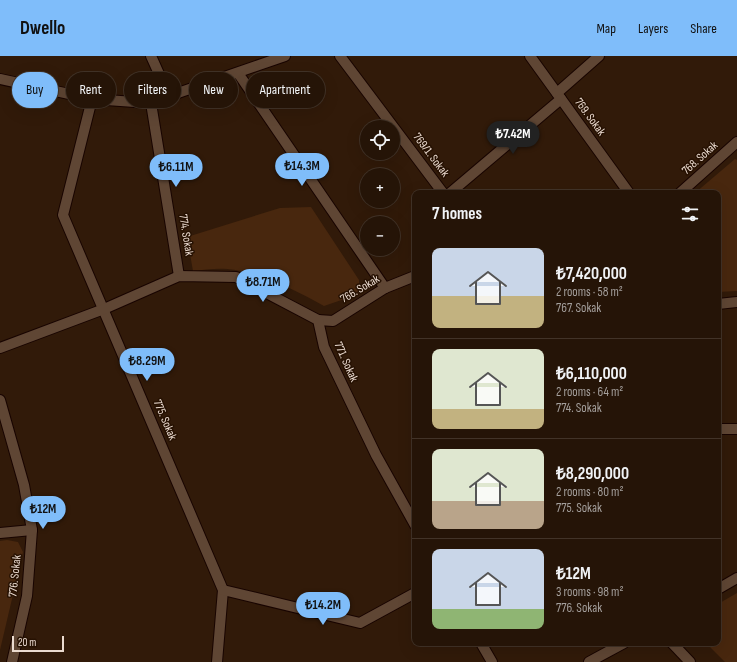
<!DOCTYPE html>
<html lang="en">
<head>
<meta charset="utf-8">
<style>
	:root { --surface:#251407; --page:#312115; --text:#f1f3f6; --muted:#a39e9b; --line:#423328; --accent:#7fbdfa }
	body { margin:0; font-family:"Sofia Sans Condensed",sans-serif; background:var(--page); color:var(--text); height:100vh; display:flex; flex-direction:column; font-size:15px; white-space:nowrap }
	* { box-sizing:border-box; margin:0 }
	p { font-size:13px; color:var(--muted) }
	.icon { flex:none; width:22px; height:22px; fill:none; stroke:currentColor; stroke-width:2; stroke-linecap:round; stroke-linejoin:round }
	.map { position:relative; flex:1; overflow:hidden }
	.drawer { position:absolute; left:412px; top:134px; width:309px; height:456px; display:flex; flex-direction:column; background:var(--surface); border-radius:8px; box-shadow:0 4px 16px #0002,0 0 0 1px var(--line) }
	.drawer>* { flex:none }
	.top-card { position:absolute; left:12px; top:16px; width:340px; height:36px; display:flex; gap:8px }
	.fabs { position:absolute; left:360px; top:64px; display:grid; gap:8px }
	.fabs a { display:grid; place-items:center; width:40px; height:40px; border-radius:50%; background:var(--surface); box-shadow:0 4px 16px #0002,0 0 0 1px var(--line); font-size:20px }
	.scale { position:absolute; left:12px; bottom:10px; width:52px; box-sizing:border-box; padding-left:4px; border:2px solid #ebdbd0; border-top:0; font-size:11px; line-height:14px; white-space:nowrap; color:#ebdbd0; -webkit-text-stroke:3px #261102; paint-order:stroke }
	.price { position:absolute; translate:-50% -34px; padding:0 9px; border-radius:14px; background:var(--accent); color:#111; font-size:13px; line-height:26px; filter:drop-shadow(0 1px 2px #0008) }
	.price::after { content:''; position:absolute; left:50%; top:24px; width:12px; height:9px; margin-left:-6px; background:inherit; clip-path:polygon(0 0,100% 0,50% 100%) }
	.price.on { background:#222; color:#fff }
	ul { padding:0; list-style:none }
	li { display:flex; align-items:center; gap:12px; height:100px; padding:0 20px }
	li+li { border-top:1px solid var(--line) }
	li span { display:grid; place-items:center; flex:none; width:112px; height:80px; border-radius:8px; color:#555 }
	li>.icon { margin-inline-start:auto }
	span .icon { width:48px; height:48px; fill:#fffc; stroke-width:1 }
	li b { font-size:17px }
	h2 { display:flex; justify-content:space-between; align-items:center; height:48px; padding:0 20px; font-size:17px }
	.chip { padding:0 14px; border-radius:18px; background:var(--surface); box-shadow:0 4px 16px #0002,0 0 0 1px var(--line); font-size:14px; line-height:36px }
	.chip.on { background:var(--accent); color:#111 }
	header { display:flex; align-items:center; gap:24px; box-sizing:border-box; height:56px; padding:0 20px; background:var(--accent); color:#111 }
	header strong { font-size:19px }
	nav { display:flex; gap:22px; margin-inline-start:auto; font-size:14px }
	.map>svg:first-child { display:block }
	.green { fill:#48270e }
	.lines { fill:none; stroke-linecap:round; stroke-linejoin:round }
	.street-casing { stroke:#180400; stroke-width:12 }
	.secondary-casing { stroke:#180400; stroke-width:12 }
	.street { stroke:#5f4634; stroke-width:10 }
	.secondary { stroke:#5f4634; stroke-width:10 }
	.labels { text-anchor:middle; dominant-baseline:central; stroke-width:3; stroke-linejoin:round; paint-order:stroke }
	.street-label { font-size:12px; fill:#ebdbd0; stroke:#261102 }
</style>
</head>
<body>
<header>
<strong>Dwello</strong>
<nav><a>Map</a><a>Layers</a><a>Share</a></nav>
</header>
<div class="map">
<svg width="737" height="606" viewBox="0 0 737 606">
	<rect width="100%" height="100%" fill="#311a09"/>
	<g class="green">
		<path d="M735,103l2,1v131l-19,1v-99h-23z"/>
		<path d="M311,151l48,73v14l-35,12c-29,-16 -63,-34 -97,-37 -11,-1 -23,1 -34,2l-6,-34 93,-29z"/>
		<path d="M7,484l11,2 5,10 -23,98v-109z"/>
		<path d="M737,537v69h-12l-19,-19h12v-39z"/>
	</g>
	<g class="lines">
		<defs>
			<g id="street">
				<path d="M151,0l18,40"/>
				<path d="M340,0l103,137"/>
				<path d="M530,0l99,137"/>
				<path d="M238,17l147,215"/>
				<path d="M557,37l42,-37"/>
				<path d="M92,43l-29,116 160,375 -6,72"/>
				<path d="M151,47l28,173"/>
				<path d="M450,137l111,-94"/>
				<path d="M680,137l57,-51"/>
				<path d="M718,248l19,-2"/>
				<path d="M318,264l15,1 52,-33 30,-12"/>
				<path d="M0,292l104,-39 75,-33 57,1 82,43 6,27 52,108 39,70"/>
				<path d="M0,344l24,85 8,45 -5,66 -15,66"/>
				<path d="M718,373h19"/>
				<path d="M0,477l32,-3"/>
				<path d="M718,533l19,-11"/>
				<path d="M223,534l137,33 55,-30"/>
				<path d="M481,587l11,19"/>
				<path d="M672,587l18,19"/>
				<path d="M589,606l35,-19"/>
			</g>
			<path id="secondary" d="M0,23l92,20 57,4 136,-47"/>
		</defs>
		<use href="#street" class="street-casing"/>
		<use href="#secondary" class="secondary-casing"/>
		<use href="#street" class="street"/>
		<use href="#secondary" class="secondary"/>
	</g>
	<g class="labels">
		<g class="street-label">
			<text transform="translate(590 61) rotate(54)">769. Sokak</text>
			<text transform="translate(431 99) rotate(53)">769/1. Sokak</text>
			<text transform="translate(700 102) rotate(-42)">768. Sokak</text>
			<text transform="translate(186 179) rotate(81)">774. Sokak</text>
			<text transform="translate(360 233) rotate(-31)">766. Sokak</text>
			<text transform="translate(346 306) rotate(66)">771. Sokak</text>
			<text transform="translate(165 364) rotate(67)">775. Sokak</text>
			<text transform="translate(15 520) rotate(-84)">776. Sokak</text>
		</g>
	</g>
</svg>
<div class="fabs">
<a><svg class="icon" aria-label="locate" viewBox="0 0 24 24"><circle cx="12" cy="12" r="6"/><path d="M12 2v4M12 18v4M2 12h4M18 12h4"/></svg></a>
<a>+</a>
<a>−</a>
</div>
<div class="scale">20 m</div>
<b class="price on" style="left:513px;top:99px">₺7.42M</b>
<b class="price" style="left:302px;top:131px">₺14.3M</b>
<b class="price" style="left:176px;top:132px">₺6.11M</b>
<b class="price" style="left:263px;top:247px">₺8.71M</b>
<b class="price" style="left:147px;top:326px">₺8.29M</b>
<b class="price" style="left:43px;top:474px">₺12M</b>
<b class="price" style="left:323px;top:570px">₺14.2M</b>
<div class="top-card">
<a class="chip on">Buy</a>
<a class="chip">Rent</a>
<a class="chip">Filters</a>
<a class="chip">New</a>
<a class="chip">Apartment</a>
</div>
<section class="drawer">
<h2>7 homes<svg class="icon" aria-label="filters" viewBox="0 0 24 24"><path d="M4 7h16M4 17h16"/><circle cx="9" cy="7" r="2"/><circle cx="15" cy="17" r="2"/></svg></h2>
<ul>
<li><span style="background:linear-gradient(#c9d6e8 60%,#c2b280 0)"><svg class="icon" aria-label="home" viewBox="0 0 24 24"><path d="M3 11l9-7 9 7M6 9v11h12V9"/></svg></span><div><b>₺7,420,000</b><p>2 rooms · 58 m²</p><p>767. Sokak</p></div></li>
<li><span style="background:linear-gradient(#dfe7d0 75%,#c2b280 0)"><svg class="icon" aria-label="home" viewBox="0 0 24 24"><path d="M3 11l9-7 9 7M6 9v11h12V9"/></svg></span><div><b>₺6,110,000</b><p>2 rooms · 64 m²</p><p>774. Sokak</p></div></li>
<li><span style="background:linear-gradient(#dfe7d0 65%,#b9a48a 0)"><svg class="icon" aria-label="home" viewBox="0 0 24 24"><path d="M3 11l9-7 9 7M6 9v11h12V9"/></svg></span><div><b>₺8,290,000</b><p>2 rooms · 80 m²</p><p>775. Sokak</p></div></li>
<li><span style="background:linear-gradient(#c9d6e8 75%,#8fb573 0)"><svg class="icon" aria-label="home" viewBox="0 0 24 24"><path d="M3 11l9-7 9 7M6 9v11h12V9"/></svg></span><div><b>₺12M</b><p>3 rooms · 98 m²</p><p>776. Sokak</p></div></li>
</ul>
</section>
</div>
</body>
</html>
